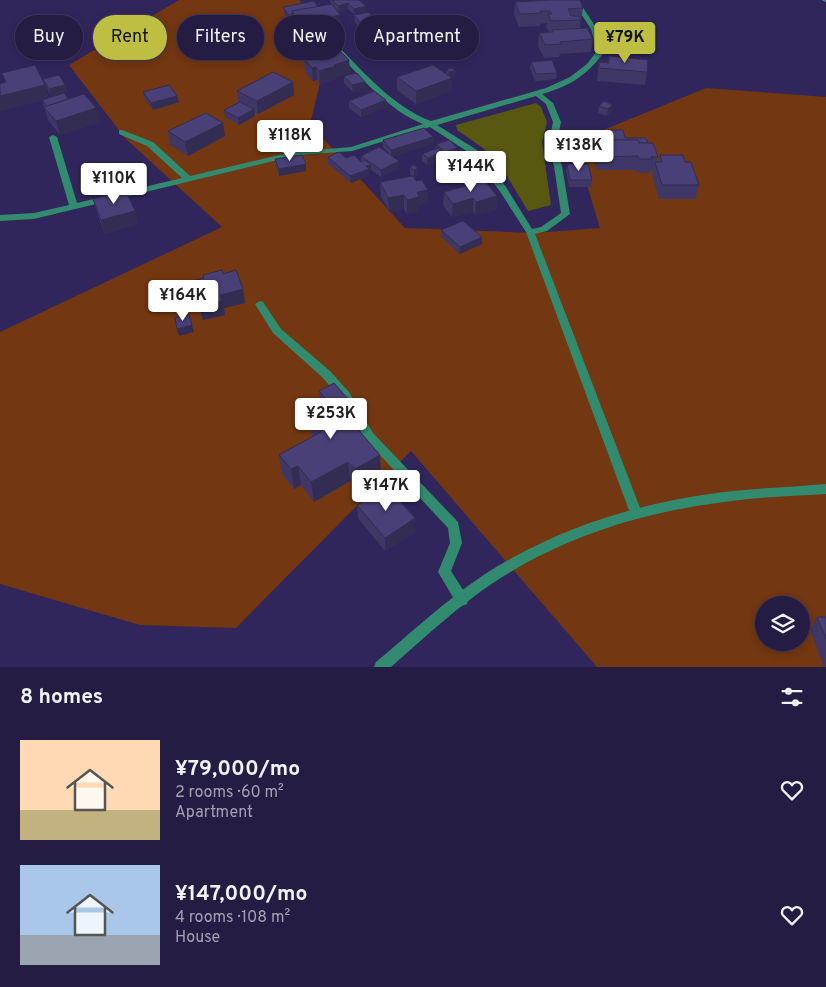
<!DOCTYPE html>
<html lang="en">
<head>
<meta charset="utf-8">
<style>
	:root { --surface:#251c44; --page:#31294f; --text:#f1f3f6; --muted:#a3a1b2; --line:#423a5d; --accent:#bebf42 }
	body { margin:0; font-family:Overpass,sans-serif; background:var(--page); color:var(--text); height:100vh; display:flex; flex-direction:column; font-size:19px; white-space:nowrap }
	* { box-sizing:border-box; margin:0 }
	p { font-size:16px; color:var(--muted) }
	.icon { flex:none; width:28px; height:28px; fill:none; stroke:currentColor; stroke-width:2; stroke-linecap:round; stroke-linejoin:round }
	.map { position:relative; height:667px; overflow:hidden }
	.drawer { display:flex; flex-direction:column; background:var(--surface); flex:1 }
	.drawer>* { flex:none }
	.hud { position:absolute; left:15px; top:15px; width:500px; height:45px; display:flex; gap:10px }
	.buttons { position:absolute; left:755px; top:596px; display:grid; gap:10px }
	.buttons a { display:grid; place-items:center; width:55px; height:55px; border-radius:50%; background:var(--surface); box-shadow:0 2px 8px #0003,0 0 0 1px var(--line); font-size:25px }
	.price { position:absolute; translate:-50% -42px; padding:0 11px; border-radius:5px; background:#fff; color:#222; font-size:16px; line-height:32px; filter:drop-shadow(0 1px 2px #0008) }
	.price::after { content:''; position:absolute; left:50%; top:30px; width:15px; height:11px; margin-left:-8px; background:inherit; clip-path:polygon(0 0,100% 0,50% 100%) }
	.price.on { background:var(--accent); color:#111 }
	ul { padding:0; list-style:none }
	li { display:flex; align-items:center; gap:15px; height:125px; padding:0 20px }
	li span { display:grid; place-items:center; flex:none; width:140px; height:100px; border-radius:0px; color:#555 }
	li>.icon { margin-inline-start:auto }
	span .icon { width:60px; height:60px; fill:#fffc; stroke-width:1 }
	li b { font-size:21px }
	h2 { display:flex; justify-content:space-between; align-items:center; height:60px; padding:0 20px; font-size:21px }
	.pill { padding:0 18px; border-radius:22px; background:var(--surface); box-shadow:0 2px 8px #0003,0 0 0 1px var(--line); font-size:18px; line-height:45px }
	.pill.on { background:var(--accent); color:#111 }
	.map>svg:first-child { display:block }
	.green { fill:#733711; fill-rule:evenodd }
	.water { fill:#585811 }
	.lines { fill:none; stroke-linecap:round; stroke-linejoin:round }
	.minor { fill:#328a6f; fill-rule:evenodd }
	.tertiary { fill:#328a6f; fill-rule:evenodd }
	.wall { fill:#3f3766 }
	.shaded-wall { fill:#332d53 }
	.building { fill:#494077; stroke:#332d53 }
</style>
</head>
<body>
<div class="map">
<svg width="826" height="667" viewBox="0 0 826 667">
	<rect width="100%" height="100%" fill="#31265b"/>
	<path class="green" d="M179,0h120l28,35 -4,36 -13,53 95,104 129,5 66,-5 -26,-86 132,-54 120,9v570h-229l-186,-216 -175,177 -96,-3 -140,-41v-252l222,-105 -97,-89 -56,-73zM764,605h37v37h-37z"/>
	<path class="water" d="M536,103l5,4 6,15 -5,20 9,63 -23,6 -21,-35 -24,-28 -26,-18 -1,-5z"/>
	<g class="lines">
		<g class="minor">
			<path d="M572,0h6l19,29 8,22c-18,24 -34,35 -63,43l11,9 8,19 -5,25 6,19 8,48 -23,17 -12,3 107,279 -2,4 -4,1 -4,-1 -2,-4 -104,-281 -27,-42 -28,-36 -41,-27 -78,24 -54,4 -264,64 -34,2v-6l34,-2 35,-8 -20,-68 4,-2 4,2 20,66 105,-25 -35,-32 -28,-12v-4h3l31,12 37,34 94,-22 -22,-14v-4h3l28,16 58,-5 72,-23c-34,-13 -65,-49 -89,-76l-1,-1 3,-2 2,1c27,28 56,61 93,75l115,-33 24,-11 17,-13 10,-13 -6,-22zM536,96l10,8 7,18 -5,25 6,19 7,47 -20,14 -9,2 -26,-42 -29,-37 -40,-25z"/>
			<path d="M822,0h4v2l-3,-1z"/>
			<path d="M260,301l3,1 18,27 49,42 19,21 24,41 85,89 4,21 -11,28 16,25 1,4 -1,4 -5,2 -5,-2 -19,-32 12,-29 -2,-15 -83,-89 -24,-41 -19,-21 -49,-44 -18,-29z"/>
		</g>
		<path class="tertiary" d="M826,484v10c-34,2 -68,3 -102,8 -81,10 -162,35 -231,81 -36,24 -69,55 -102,84h-17l2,-5c36,-30 70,-62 109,-88 72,-46 155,-72 239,-82 34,-4 68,-5 102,-8z"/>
	</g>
	<g class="wall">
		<path d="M330,0h29l7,6v6l-11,3 -7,-6 -9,3 -2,-2 3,5 1,13 -39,9 -8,-14 -1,-2 -4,1 -5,-9 -1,-6h35l13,-3z"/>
		<path d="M515,2l68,6 -3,20 13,11 -2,13 -31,2 -1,3 -15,1 -6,-12 1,-13 10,-1 -3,-5 1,-4 -7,1v2l-21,1 -5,-13z"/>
		<path d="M354,15l28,13 1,6 -16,3 -12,-15z"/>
		<path d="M609,56l38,16 -2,13 -48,-4 2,-19 9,1z"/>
		<path d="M304,59l45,1 1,13 -14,4 1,2 -17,5 -3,-4 -4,1 -8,-9z"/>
		<path d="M531,62l26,11 -1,6 -21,2 -5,-13z"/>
		<path d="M447,69l8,9h-3v13l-36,13 -19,-14v-13l49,-3z"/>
		<path d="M2,73l47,24 19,2 28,9 4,14 -40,13 -12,-15 -6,-20 -42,11v-27l5,-2z"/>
		<path d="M344,76l22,13 -13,3 -9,-9z"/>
		<path d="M43,79l22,6 2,7 -16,4 -6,-11z"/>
		<path d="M293,82l1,13 -36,19 -3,-2v4l-16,9 -14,-8 -1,-7 14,-7 -1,-12z"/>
		<path d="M143,92l34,4 2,6 -26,8 -9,-12z"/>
		<path d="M386,100l1,7 -26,10 -12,-9v-7z"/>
		<path d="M604,101l8,10 -5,5 -9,-3 1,-7z"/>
		<path d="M610,130l15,8 23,5 10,14 -1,5h1l2,-7 25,7 14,23 -4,14h-36l-7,-24 1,-4h-3l-1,2h-12l-1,-3h-39l-5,-16 3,-14h7v-2l7,-1z"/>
		<path d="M168,131l57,5 -37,20 -18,-11z"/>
		<path d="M433,137v7l-41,12 7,5v7l-18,9 -10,-7v2h-2v4l-18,7 -23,-19v-7l18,1 15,4v-6l28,-2 -6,-7v-7z"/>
		<path d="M437,144l20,11 -13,4 -2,-2v2l-15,6 -5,-4v-7l14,-5z"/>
		<path d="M275,159l31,5v7l-27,5 -3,-10z"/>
		<path d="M567,164l25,16 -1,7h-22l-3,-16z"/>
		<path d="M414,165l4,10 -4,2 2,4 12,9v13l-9,2v6l-12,3 -3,-5 -15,3 -8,-16 -1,-14 32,-6 -2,-2v-7z"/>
		<path d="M444,192l53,4 -1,14 -21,5 -2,-3 -21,5 -9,-12z"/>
		<path d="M93,199l45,25 -33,10 -8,-21z"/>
		<path d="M441,230l41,7v7l-22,10 -19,-17z"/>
		<path d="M223,274l22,29 -21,5 1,7 -22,5 -5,-14 -4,1 -7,-25z"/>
		<path d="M319,391l30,9 2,20h-1l31,54 -25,15 -6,-8 -36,21 -13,-17 -7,4 -12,-15 -3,-19 33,-18 -2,-18 3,-2 -1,-12 8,-4z"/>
		<path d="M357,505l58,13v14l-30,19 -27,-33z"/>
		<path d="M817,617h9v50h-2l-14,-37z"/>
	</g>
	<g class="shaded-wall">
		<path d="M348,3v6l-9,3 -1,-6z"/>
		<path d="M366,6v6l-11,3 -1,-6z"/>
		<path d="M288,15h5v6l-4,1z"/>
		<path d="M340,15l1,13 -39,9 -1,-13z"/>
		<path d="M382,28l1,6 -16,3v-6z"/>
		<path d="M349,60l1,13 -14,4 1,2 -17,5 -1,-13 15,-6z"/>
		<path d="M316,67l1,13 -4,1 -1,-13z"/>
		<path d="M455,71v7l-7,1 1,-7z"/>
		<path d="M452,78v13l-36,13v-13z"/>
		<path d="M293,82l1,13 -36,19 -1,-13z"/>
		<path d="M365,82l1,7 -13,3 -1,-7z"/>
		<path d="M45,85l4,13 -49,13v-15z"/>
		<path d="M65,85l2,7 -16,4 -2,-7z"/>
		<path d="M177,96l2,6 -26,8 -2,-7z"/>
		<path d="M386,100l1,7 -26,10v-7z"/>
		<path d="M613,105l-1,6 -5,5 1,-7z"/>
		<path d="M96,108l4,14 -40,13 -4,-14z"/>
		<path d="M254,109l1,7 -16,9 -1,-7z"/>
		<path d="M223,123l2,13 -37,20 -3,-14z"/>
		<path d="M433,137v7l-42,13v-7z"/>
		<path d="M457,148v7l-13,4v-7z"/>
		<path d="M442,152v7l-15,6 1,-7z"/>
		<path d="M399,161v7l-18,9v-7z"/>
		<path d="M306,164v7l-27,5v-7z"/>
		<path d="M371,165v7h-2v4l-18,7 -1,-7 16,-10z"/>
		<path d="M418,168v7l-4,2v-7z"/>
		<path d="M428,190v13l-9,2v6l-12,3v-14l10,-8z"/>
		<path d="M404,195v14l-15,3 -1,-14z"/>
		<path d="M497,196l-1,14 -21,5 1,-13z"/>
		<path d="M473,198v14l-21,5 1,-13z"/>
		<path d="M135,211l3,13 -33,10 -4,-14z"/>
		<path d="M482,237v7l-22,10v-7z"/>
		<path d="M243,289l2,14 -21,5 1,7 -22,5 -3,-13 20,-12z"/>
		<path d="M195,292l3,14 -4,1 -4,-14z"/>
		<path d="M192,325l2,7 -15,4 -2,-7z"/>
		<path d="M349,400l2,20 -12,6 -1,-20z"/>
		<path d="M380,455l1,19 -25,15 -1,-20z"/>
		<path d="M348,462l2,19 -36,21 -3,-20z"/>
		<path d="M298,466l3,19 -7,4 -3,-20z"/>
		<path d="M415,518v14l-30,19v-13z"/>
	</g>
	<g class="building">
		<path d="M332,0h27l7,6 -12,3 -6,-6 -10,3z"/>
		<path d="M552,0h28l3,8 -15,1 3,7h8l2,4 -30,1 -3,-7h4l-2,-3h-10l1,2 -21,1 -5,-12z"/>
		<path d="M314,1l4,6 -26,4 1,4h-5l-5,-8z"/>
		<path d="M332,4l8,11 -39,9 -9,-13z"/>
		<path d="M369,12l13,16 -15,3 -13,-16z"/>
		<path d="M587,28l6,11 -33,3 1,2 -16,1 -6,-12 14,-1 -1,-2z"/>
		<path d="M339,50l10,10 -15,5 2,1 -17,5 -3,-4 -4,1 -8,-9z"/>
		<path d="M609,56l39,4 -1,12 -48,-4v-6l10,1z"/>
		<path d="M552,60l5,13 -21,1 -5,-12z"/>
		<path d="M35,65l10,20 -45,11v-12l6,-2 -4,-9z"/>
		<path d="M433,65l19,13 -36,13 -19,-14z"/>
		<path d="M453,68l2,3 -6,1 -2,-3z"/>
		<path d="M273,72l20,10 -36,19 -20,-10z"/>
		<path d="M357,73l8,9 -13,3 -8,-9z"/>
		<path d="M59,75l6,10 -16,4 -6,-10z"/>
		<path d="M169,85l8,11 -26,7 -8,-11z"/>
		<path d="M374,91l12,9 -25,10 -12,-9z"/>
		<path d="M64,93l4,6 -21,7 -5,-6z"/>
		<path d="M84,94l12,14 -40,13 -12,-14z"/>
		<path d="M604,101l9,4 -5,4 -9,-3z"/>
		<path d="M240,102l14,7 -16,9 -14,-8z"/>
		<path d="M206,113l17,10 -38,19 -17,-11z"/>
		<path d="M424,128l9,9 -42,13 -8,-10z"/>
		<path d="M610,130h13l2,8h21l2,5h-9l-1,-3h-35l-1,-2 10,-1z"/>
		<path d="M449,140l8,8 -13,4 -7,-8z"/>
		<path d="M595,140h43l1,3h14l5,14h-7l1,2h-13l-1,-3 -39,1z"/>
		<path d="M379,147l20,14 -18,9 -20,-14z"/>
		<path d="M438,148l4,4 -14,6 -6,-4z"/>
		<path d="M339,152l7,6 8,-3 7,7 4,-2 6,5 -5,1 3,3 -19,7 -22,-19z"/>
		<path d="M302,155l4,9 -27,5 -4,-10z"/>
		<path d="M660,155h23l2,7h6l8,23h-37l-7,-23h7z"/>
		<path d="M567,164h21l4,16h-22z"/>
		<path d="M414,165l4,3 -4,2 -4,-3z"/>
		<path d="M413,176l3,5 6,-1 6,10 -11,2 2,5 -12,3 -3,-5 -16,3 -8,-16z"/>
		<path d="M485,181l12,15 -21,6 -3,-4 -20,6 -9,-12z"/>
		<path d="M126,191l9,20 -34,9 -8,-21z"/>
		<path d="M463,221l19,16 -22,10 -19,-17z"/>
		<path d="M222,270l1,4 13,-4 7,19 -23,6 2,6 -22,6 -5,-15 -5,1 -3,-11 17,-4 -1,-3z"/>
		<path d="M189,315l3,10 -15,4 -2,-11z"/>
		<path d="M334,383l15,17 -11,6 42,49 -25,14 -7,-7 -37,20 -13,-16 -7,3 -12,-14 42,-23 -11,-13 10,-5 -8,-9 13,-7 -6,-7z"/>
		<path d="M387,487l28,31 -30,20 -28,-33z"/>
		<path d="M817,617h9v22z"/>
	</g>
</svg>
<div class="buttons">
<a><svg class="icon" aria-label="layers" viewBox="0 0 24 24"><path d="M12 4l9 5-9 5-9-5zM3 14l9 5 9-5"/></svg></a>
</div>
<b class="price on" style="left:625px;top:64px">¥79K</b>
<b class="price" style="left:290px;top:162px">¥118K</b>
<b class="price" style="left:579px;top:172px">¥138K</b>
<b class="price" style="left:471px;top:193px">¥144K</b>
<b class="price" style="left:114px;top:205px">¥110K</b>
<b class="price" style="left:183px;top:322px">¥164K</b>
<b class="price" style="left:331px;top:440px">¥253K</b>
<b class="price" style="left:386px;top:512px">¥147K</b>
<div class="hud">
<a class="pill">Buy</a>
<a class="pill on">Rent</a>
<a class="pill">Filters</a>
<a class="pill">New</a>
<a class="pill">Apartment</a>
</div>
</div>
<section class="drawer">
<h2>8 homes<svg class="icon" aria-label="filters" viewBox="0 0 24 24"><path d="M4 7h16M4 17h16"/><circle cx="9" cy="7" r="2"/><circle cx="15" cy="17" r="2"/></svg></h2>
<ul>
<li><span style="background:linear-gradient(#ffd9b3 70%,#c2b280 0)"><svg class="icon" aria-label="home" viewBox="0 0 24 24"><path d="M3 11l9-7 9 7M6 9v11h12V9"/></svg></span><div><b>¥79,000/mo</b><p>2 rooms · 60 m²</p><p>Apartment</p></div><svg class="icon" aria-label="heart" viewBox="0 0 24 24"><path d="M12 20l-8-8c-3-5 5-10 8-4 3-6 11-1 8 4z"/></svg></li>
<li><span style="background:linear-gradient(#a9c7e8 70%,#9aa5b1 0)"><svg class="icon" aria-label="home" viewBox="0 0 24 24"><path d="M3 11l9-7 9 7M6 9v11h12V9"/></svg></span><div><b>¥147,000/mo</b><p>4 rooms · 108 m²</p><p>House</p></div><svg class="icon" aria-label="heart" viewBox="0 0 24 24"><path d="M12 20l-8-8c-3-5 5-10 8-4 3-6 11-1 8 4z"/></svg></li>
</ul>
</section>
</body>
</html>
